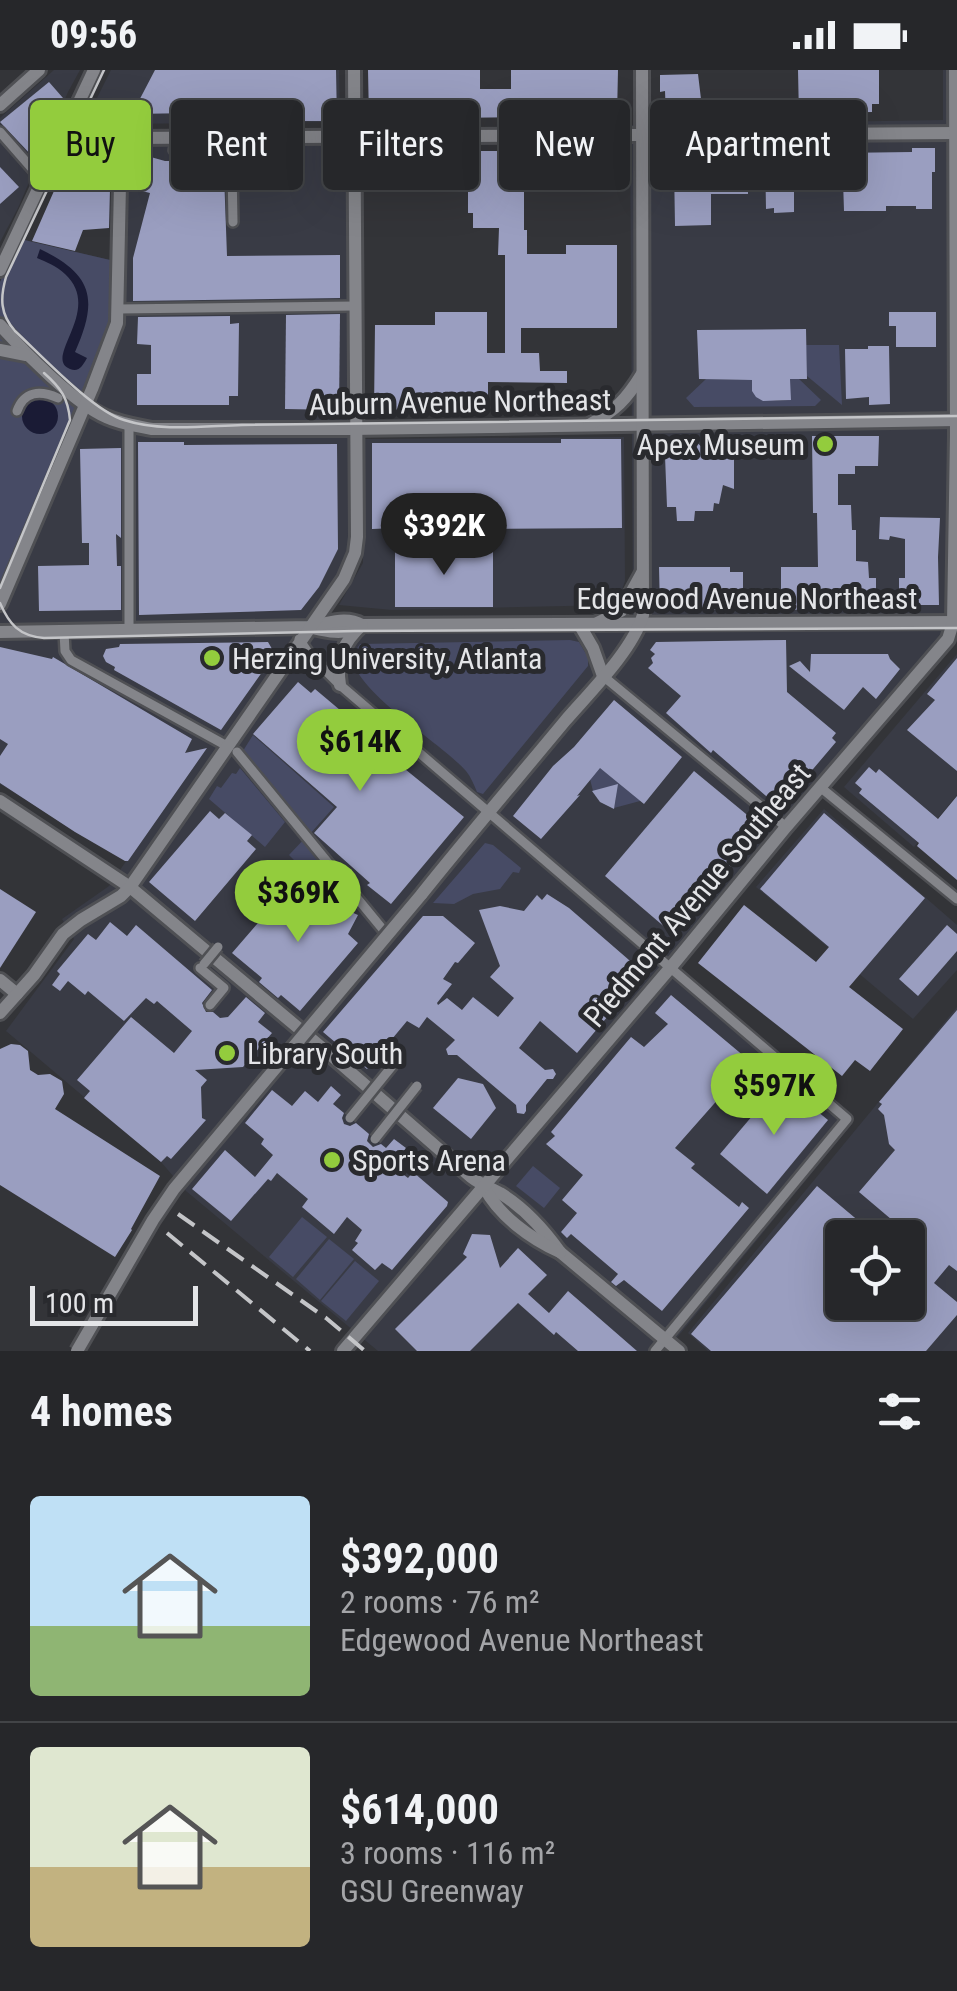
<!DOCTYPE html>
<html lang="en">
<head>
<meta charset="utf-8">
<style>
	:root { --surface:#26272a; --page:#2e2f32; --text:#f1f3f6; --muted:#a4a5a8; --line:#424447; --accent:#93cc3d }
	body { margin:0; font-family:"Roboto Condensed",sans-serif; background:var(--page); color:var(--text); height:100vh; display:flex; flex-direction:column; font-size:38px; white-space:nowrap }
	* { box-sizing:border-box; margin:0 }
	p { font-size:32px; color:var(--muted) }
	.icon { flex:none; width:55px; height:55px; fill:none; stroke:currentColor; stroke-width:2; stroke-linecap:round; stroke-linejoin:round }
	.map { position:relative; height:1281px; overflow:hidden }
	.drawer { display:flex; flex-direction:column; background:var(--surface); flex:1 }
	.drawer>* { flex:none }
	.top-card { position:absolute; left:30px; top:30px; width:898px; height:90px; display:flex; gap:20px }
	.buttons { position:absolute; left:825px; top:1150px; display:grid; gap:20px }
	.buttons a { display:grid; place-items:center; width:100px; height:100px; border-radius:10px; background:var(--surface); box-shadow:0 10px 40px #0002,0 0 0 2px var(--line); font-size:50px }
	.scale { position:absolute; left:30px; bottom:25px; width:168px; box-sizing:border-box; padding-left:10px; border:5px solid #e4e5e8; border-top:0; font-size:28px; line-height:35px; white-space:nowrap; color:#e4e5e8; -webkit-text-stroke:8px #292a2e; paint-order:stroke }
	.price { position:absolute; translate:-50% -85px; padding:0 22px; border-radius:35px; background:var(--accent); color:#111; font-size:32px; line-height:65px; filter:drop-shadow(0 2px 5px #0008) }
	.price::after { content:''; position:absolute; left:50%; top:60px; width:30px; height:22px; margin-left:-15px; background:inherit; clip-path:polygon(0 0,100% 0,50% 100%) }
	.price.on { background:#222; color:#fff }
	ul { padding:0; list-style:none }
	li { display:flex; align-items:center; gap:30px; height:250px; padding:0 30px }
	li+li { border-top:2px solid var(--line) }
	li span { display:grid; place-items:center; flex:none; width:280px; height:200px; border-radius:10px; color:#555 }
	li>.icon { margin-inline-start:auto }
	span .icon { width:120px; height:120px; fill:#fffc; stroke-width:1 }
	li b { font-size:42px }
	h2 { display:flex; justify-content:space-between; align-items:center; height:120px; padding:0 30px; font-size:42px }
	.chip { padding:0 35px; border-radius:10px; background:var(--surface); box-shadow:0 10px 40px #0002,0 0 0 2px var(--line); font-size:35px; line-height:90px }
	.chip.on { background:var(--accent); color:#111 }
	.status { display:flex; justify-content:space-between; align-items:center; height:70px; padding:0 50px; background:var(--surface); direction:ltr }
	.status svg { height:28px; fill:currentColor }
	.map>svg:first-child { display:block }
	.built { fill:#393b45; fill-rule:evenodd }
	.green { fill:#474b65 }
	.water { fill:#1a1b35 }
	.building { fill:#9a9ec0 }
	.lines { fill:none; stroke-linecap:round; stroke-linejoin:round }
	.street-casing { stroke:#4f5054; stroke-width:14 }
	.secondary-casing { stroke:#4f5054; stroke-width:18 }
	.street { stroke:#84858a; stroke-width:9 }
	.secondary { stroke:#84858a; stroke-width:12 }
	.tram { stroke:#c4c5c8; stroke-width:2.5 }
	.rail { stroke:#c4c5c8; stroke-width:4; stroke-dasharray:20 10; stroke-linecap:butt }
	.street-bridge-casing { stroke:#4f5054; stroke-width:14; stroke-linecap:butt }
	.secondary-bridge-casing { stroke:#4f5054; stroke-width:18; stroke-linecap:butt }
	.street-bridge { stroke:#84858a; stroke-width:9 }
	.secondary-bridge { stroke:#84858a; stroke-width:12 }
	.poi-dot { fill:#93cc3d; stroke:#292a2e; stroke-width:4 }
	.labels { text-anchor:middle; dominant-baseline:central; stroke-width:10; stroke-linejoin:round; paint-order:stroke }
	.street-label { font-size:30px; fill:#e4e5e8; stroke:#292a2e }
	.poi-label { font-size:30px; fill:#e4e5e8; stroke:#292a2e; text-anchor:start }
</style>
</head>
<body>
<div class="status"><b>09:56</b><svg viewBox="0 0 49 12"><path d="M0 12V9h3v3zM5 12V6h3v6zM10 12V3h3v9zM15 12V0h3v12zM26 1h20v11H26zM47 4h2v5h-2z"/></svg></div>
<div class="map">
<svg width="957" height="1281" viewBox="0 0 957 1281">
	<rect width="100%" height="100%" fill="#333438"/>
	<g class="built">
		<path d="M54,0h26l-12,22 -50,116 -18,34v-124z"/>
		<path d="M111,0h228l1,52 -230,2 -20,-12z"/>
		<path d="M943,0h14v546l-286,357 181,151 -186,227h-288l-192,-160 -25,-29 -155,-131 68,-92 -12,-20 47,-33 44,-64 -70,13 -83,-51v-502l20,-43 103,24v-124l235,-3 -2,404 -42,76 319,-1 -3,-490 313,-5z"/>
		<path d="M624,367l1,144 -5,14 -8,10 -220,5 -53,-5 24,-42 -1,-124z"/>
		<path d="M957,584v141l-43,52 -70,-60z"/>
		<path d="M824,739l133,116v45l-44,49 -157,-132z"/>
		<path d="M957,937v344h-249l-20,-18zM842,1168h66v64h-66z"/>
	</g>
	<g class="green">
		<path d="M20,169l103,24 -9,65 -114,255v-301z"/>
		<path d="M806,275h33l3,60 -35,-29z"/>
		<path d="M706,309l46,1c0,24 19,21 38,20v-21h9l22,21 -6,6 -121,1 -8,-9z"/>
		<path d="M570,570l9,2 9,15v9l-105,128 -6,-2c-3,-7 -6,-15 -11,-21 -29,-32 -105,-74 -115,-114l9,-13z"/>
		<path d="M253,665l81,72 -25,28 -68,-81z"/>
		<path d="M598,696l42,34v1l-26,7 2,-11 -23,-6 -3,-12z"/>
		<path d="M240,698l45,54 -20,25 -56,-48 8,-13 4,2 11,-15 4,1z"/>
		<path d="M306,767l44,54 -4,10 -16,-8 -4,8 -23,-4 -5,-4 9,-11 -7,-7 3,-6 -14,-14z"/>
		<path d="M485,773l8,2 28,23 -2,5 -6,-1 -13,17 -27,5 -19,10 -21,-1z"/>
		<path d="M533,1096l27,22 -16,20 -28,-22z"/>
		<path d="M302,1147l25,20 -34,40 -24,-20z"/>
		<path d="M329,1169l25,20 -34,41 -24,-21z"/>
		<path d="M355,1191l24,20 -33,40 -25,-20z"/>
	</g>
	<g class="water">
		<path d="M40,179c54,26 58,51 35,103l12,6c-4,7 -8,15 -17,11 -28,-11 34,-59 -5,-95 -8,-8 -19,-12 -28,-16z"/>
		<circle cx="40" cy="346" r="18"/>
	</g>
	<g class="building">
		<path d="M155,0h181l1,51h-75l-1,-9 -129,2z"/>
		<path d="M368,0h112v19h31v-19h107l-1,46 -248,3z"/>
		<path d="M798,0h81v34h-7v8l-54,1v3l-19,1z"/>
		<path d="M698,4l3,25h18v18l-53,1 -1,-27 -5,1v-17z"/>
		<path d="M49,12l14,16 -29,60 -34,-36z"/>
		<path d="M912,78h23v24h-3v37h-16v-3h-30v5h-42l-1,-31 -9,-1h-40v33l-20,1v-5l-8,1 -1,-55 147,-2z"/>
		<path d="M72,80h39l-2,78 -26,2 -8,21 -43,-10z"/>
		<path d="M468,81h56v79h3v24h39v-9h51v83h-96v25h18l1,18h27v12l-79,-1v26l-114,2 1,-85h60v-13h52v41h18v-98h-7l1,-27h-26v-15h-5z"/>
		<path d="M140,84l25,7h18l41,13 3,82 113,-1v43l-207,3v-43l17,-65 -12,-3z"/>
		<path d="M748,94v30h-37v31l-36,1 -1,-61z"/>
		<path d="M0,97l19,20 -19,17z"/>
		<path d="M889,242h47v35h-40v-21h-7z"/>
		<path d="M340,244l-1,96 -54,-1 1,-94z"/>
		<path d="M230,246v8l9,-1 -1,73h-9v9h-92v-31h14v-29l-14,-1 1,-27z"/>
		<path d="M806,259l1,50h-17l1,21 -28,1 -7,-4 -4,-6v-11l-53,-1 -2,-49z"/>
		<path d="M868,276h21l1,58 -21,1v-8l-23,2 -1,-50h23z"/>
		<path d="M734,366v53l-11,-4 -4,19 -5,-1 -1,8h-18l-1,10h-17l-1,-14h-9l-2,-51 7,-12 6,-4 15,-1 11,10z"/>
		<path d="M812,366h67l-1,30h-23v8h-17v31h13l1,25h4v31l12,1 1,16h7v25l-5,5 -90,2v-43h37l-1,-54h-4z"/>
		<path d="M561,369h60l1,89 -133,1 -20,-8 -19,-4v7h-16l1,-6 -38,10 -25,1v-86h189z"/>
		<path d="M138,372h46v3l153,-1 1,105 -19,38 -18,23 -162,5z"/>
		<path d="M121,378v90l-5,-4 1,32h4v44l-82,1 -1,-45 51,-1v-22h-7l-2,-94z"/>
		<path d="M880,447l60,1 -2,39 1,48h-40v-27h6v-39l-15,-3 -1,4 -10,-1z"/>
		<path d="M493,479v58h-98v-57z"/>
		<path d="M659,497h71v5h13v38h-83z"/>
		<path d="M786,570l1,52 49,41 -4,5 4,4 -56,66 -67,-58 -2,3 -45,-40 15,-17 -33,-28 5,-5 -2,-5 4,-4 -5,-4 6,-8z"/>
		<path d="M268,572l7,12 -54,76 -107,-60 1,-3 -9,-5 -3,-6 3,-7 13,-2 1,-3z"/>
		<path d="M0,577l52,12 1,-2 139,82 -7,14 22,-5 -79,113h-3l-50,-29 -75,-49v-27l8,-12 -8,-5z"/>
		<path d="M811,584h77l2,5 10,10 -24,30 -13,-12 -19,23 -55,-44 11,-5 10,11z"/>
		<path d="M957,588v113l-50,-41 28,-30 -8,-6z"/>
		<path d="M298,612l13,11 4,-4 38,32 -6,8 2,20 -4,5 22,18 17,-20 80,65 -73,87 -24,-19 3,-2 -56,-50 23,-26 -84,-73z"/>
		<path d="M614,630l68,57 -38,47 -44,-36 -23,28 3,-1 -39,44 -28,-23 40,-50 21,-19z"/>
		<path d="M869,697l7,6 3,-4 59,50 19,-23v84l-40,-34 2,-3 -60,-50 3,-4 -7,-6z"/>
		<path d="M694,701l69,57 -89,107 -69,-59z"/>
		<path d="M618,714l-4,25 -14,-7 -8,-11z"/>
		<path d="M210,741l9,8 6,-6 27,22 -5,6 9,8 -61,72 -46,-39z"/>
		<path d="M824,743l101,85 -76,89 54,42 -33,42 -15,-11 -13,16 -144,-113 46,-58 72,57 13,-15 -69,-58z"/>
		<path d="M290,816l13,11 10,-10 13,14 32,14 -10,19 10,9 -58,68 -19,-16 -3,3 -19,-16 3,-4 -30,-25z"/>
		<path d="M0,819l36,23 -36,56z"/>
		<path d="M547,824l22,14 75,65 -67,80 -37,-32 -21,27 26,22 8,-1 3,5 -3,5h-6l-21,26v6l-2,3 -7,-1 -1,-8 -59,-50h-9l-2,-6 9,-9 -28,-23 -8,11 -12,-7 -40,48 -44,-37 100,-116h20l32,27 -17,20 -3,-1 -12,17 9,5 -15,19 1,2 9,-7 15,12 11,-13 25,20 16,-19 -24,-21 10,-11 -21,-56 21,-4 24,5 13,-16 5,5z"/>
		<path d="M110,852l17,14 9,-11 76,65 -10,13 4,9h7l7,6 8,-1 18,-20 19,16 -7,9 14,11 -29,34 -48,3 12,10 -6,7 1,31 4,2 -35,39 -4,-3 -6,6 -77,-64 6,-7 -13,-11 54,-63 43,36 18,-22 -35,-30 -3,3 -8,-6 -22,23 -36,-30 -3,4 -17,-14 -8,10 -8,-6 8,-11 -3,-3 31,-37 8,6z"/>
		<path d="M947,855l10,9v17l-39,45 -19,-17z"/>
		<path d="M671,925l80,67 -76,86 20,16 -4,4 48,39 3,-5 7,6 -87,103 -38,-31 -8,6 -5,-4 7,-8 -47,-40 -4,4 -6,-6 16,-19 -15,-13 21,-25 -37,-31 9,-8 -4,-4 80,-95 13,10 24,-23 -13,-11z"/>
		<path d="M957,940v261l-8,-6 -15,18 23,19v13l-31,36h-215l-20,-17 126,-148 62,52h-37v64h66v-64h-20l10,-13 -39,-33 36,-42 -6,-6 -5,-29 -6,-6 4,-5 -3,-2z"/>
		<path d="M11,974l9,1 8,6 2,19 8,5 12,-1 12,7 2,13 -9,15 105,67 -29,53 1,1 -17,27 -115,-72v-136z"/>
		<path d="M458,1008l25,6 13,24 -25,31 -38,-31z"/>
		<path d="M781,1012l47,38 -61,74 -47,-40z"/>
		<path d="M331,1016l10,9 -8,9 11,9 -2,5 2,6 6,2 6,-3 13,11 -2,7 6,6 8,-3 5,4 8,-9 12,9 -14,18 16,12 5,-6 35,30 -1,4 -55,64 -10,-7 -7,7 -23,-20 6,-7 -3,-2 7,-11 -15,-13 -13,17 -32,-27 6,-8 -31,-26 -6,8 -3,-2 -37,42 -39,-32 33,-39 30,27 18,-22 -12,-11 3,-5 -19,-16 27,-33 20,16 13,-15 13,11z"/>
		<path d="M472,1164l18,1 10,33 18,-20 29,27 -19,19 21,19 19,-22 69,60h-59l-22,-19 -2,3 -36,-32 -48,48h-53l-22,-22 72,-72 -4,-3z"/>
	</g>
	<g class="lines">
		<defs>
			<g id="street">
				<path d="M0,62l42,48"/>
				<path d="M174,80l58,18 1,54"/>
				<path d="M119,239l236,-3"/>
				<path d="M17,341c7,-20 23,-21 41,-13"/>
				<path d="M129,355v204"/>
				<path d="M64,562l1,19 6,9 156,86"/>
				<path d="M299,569l11,16 30,30 507,434 -192,232"/>
				<path d="M603,606l183,151"/>
				<path d="M237,682l148,180"/>
				<path d="M820,717l137,112"/>
				<path d="M200,898l24,20 -14,17"/>
			</g>
			<g id="secondary">
				<path d="M0,35l39,-35"/>
				<path d="M66,59l19,7 45,2 827,-5"/>
				<path d="M0,200l94,-200"/>
				<path d="M0,255c23,26 75,79 106,92 15,7 31,9 46,12h198l607,-9"/>
				<path d="M0,280l26,5"/>
				<path d="M589,355c27,-15 37,-25 53,-51"/>
				<path d="M0,534l92,-215 25,-66 4,-185"/>
				<path d="M597,553l24,-12 21,-38"/>
				<path d="M579,554l14,24 10,28"/>
				<path d="M313,558c13,3 30,7 43,0"/>
				<path d="M0,562l310,-5c17,-4 36,-11 52,-2l595,-3"/>
				<path d="M340,615c-4,-25 3,-43 22,-60"/>
				<path d="M0,731l130,86 203,170 138,120c9,7 19,11 29,16 23,14 45,38 60,59l119,99"/>
				<path d="M421,825c47,-59 96,-116 144,-174 25,-29 67,-70 78,-106l-1,-545"/>
				<path d="M0,910l17,14"/>
				<path d="M0,943l34,-38 29,-41 18,-14 40,-24 9,-9 214,-308 11,-26 2,-16 -3,-467"/>
				<path d="M484,1117c15,29 47,52 76,65"/>
				<path d="M343,1281l328,-384 115,-140 162,-188 5,-16 3,-188 -1,-365"/>
			</g>
		</defs>
		<use href="#street" class="street-casing"/>
		<use href="#secondary" class="secondary-casing"/>
		<use href="#street" class="street"/>
		<use href="#secondary" class="secondary"/>
		<g class="tram">
			<path d="M104,0l-98,207c-6,21 -6,37 9,54 26,24 78,80 109,89 37,12 80,6 118,5l715,-9"/>
			<path d="M0,518l70,-168c-2,-22 -9,-32 -26,-47"/>
			<path d="M0,533c9,21 19,33 44,35l311,-7 602,-3"/>
		</g>
		<g class="rail">
			<path d="M178,1144l148,104 39,33"/>
			<path d="M167,1163l143,118"/>
		</g>
		<defs>
			<g id="street-bridge">
				<path d="M204,894l14,-17"/>
				<path d="M350,1048l43,-53"/>
				<path d="M375,1069l42,-53"/>
			</g>
			<path id="secondary-bridge" d="M77,1281l76,-131 21,-31 247,-294"/>
		</defs>
		<use href="#street-bridge" class="street-bridge-casing"/>
		<use href="#secondary-bridge" class="secondary-bridge-casing"/>
		<use href="#street-bridge" class="street-bridge"/>
		<use href="#secondary-bridge" class="secondary-bridge"/>
	</g>
	<g class="poi-dot">
		<circle cx="825" cy="374" r="10"/>
		<circle cx="212" cy="588" r="10"/>
		<circle cx="227" cy="983" r="10"/>
		<circle cx="332" cy="1090" r="10"/>
	</g>
	<g class="labels">
		<g class="street-label">
			<text transform="translate(460 332) rotate(-1)">Auburn Avenue Northeast</text>
			<text x="747" y="528">Edgewood Avenue Northeast</text>
			<text transform="translate(697 825) rotate(-50)">Piedmont Avenue Southeast</text>
		</g>
		<g class="poi-label">
			<text x="805" y="374" text-anchor="end">Apex Museum</text>
			<text x="232" y="588">Herzing University, Atlanta</text>
			<text x="247" y="983">Library South</text>
			<text x="352" y="1090">Sports Arena</text>
		</g>
	</g>
</svg>
<div class="buttons">
<a><svg class="icon" aria-label="locate" viewBox="0 0 24 24"><circle cx="12" cy="12" r="6"/><path d="M12 2v4M12 18v4M2 12h4M18 12h4"/></svg></a>
</div>
<div class="scale">100 m</div>
<b class="price on" style="left:444px;top:508px">$392K</b>
<b class="price" style="left:360px;top:724px">$614K</b>
<b class="price" style="left:298px;top:875px">$369K</b>
<b class="price" style="left:774px;top:1068px">$597K</b>
<div class="top-card">
<a class="chip on">Buy</a>
<a class="chip">Rent</a>
<a class="chip">Filters</a>
<a class="chip">New</a>
<a class="chip">Apartment</a>
</div>
</div>
<section class="drawer">
<h2>4 homes<svg class="icon" aria-label="filters" viewBox="0 0 24 24"><path d="M4 7h16M4 17h16"/><circle cx="9" cy="7" r="2"/><circle cx="15" cy="17" r="2"/></svg></h2>
<ul>
<li><span style="background:linear-gradient(#bfe0f5 65%,#8fb573 0)"><svg class="icon" aria-label="home" viewBox="0 0 24 24"><path d="M3 11l9-7 9 7M6 9v11h12V9"/></svg></span><div><b>$392,000</b><p>2 rooms · 76 m²</p><p>Edgewood Avenue Northeast</p></div></li>
<li><span style="background:linear-gradient(#dfe7d0 60%,#c2b280 0)"><svg class="icon" aria-label="home" viewBox="0 0 24 24"><path d="M3 11l9-7 9 7M6 9v11h12V9"/></svg></span><div><b>$614,000</b><p>3 rooms · 116 m²</p><p>GSU Greenway</p></div></li>
</ul>
</section>
</body>
</html>
